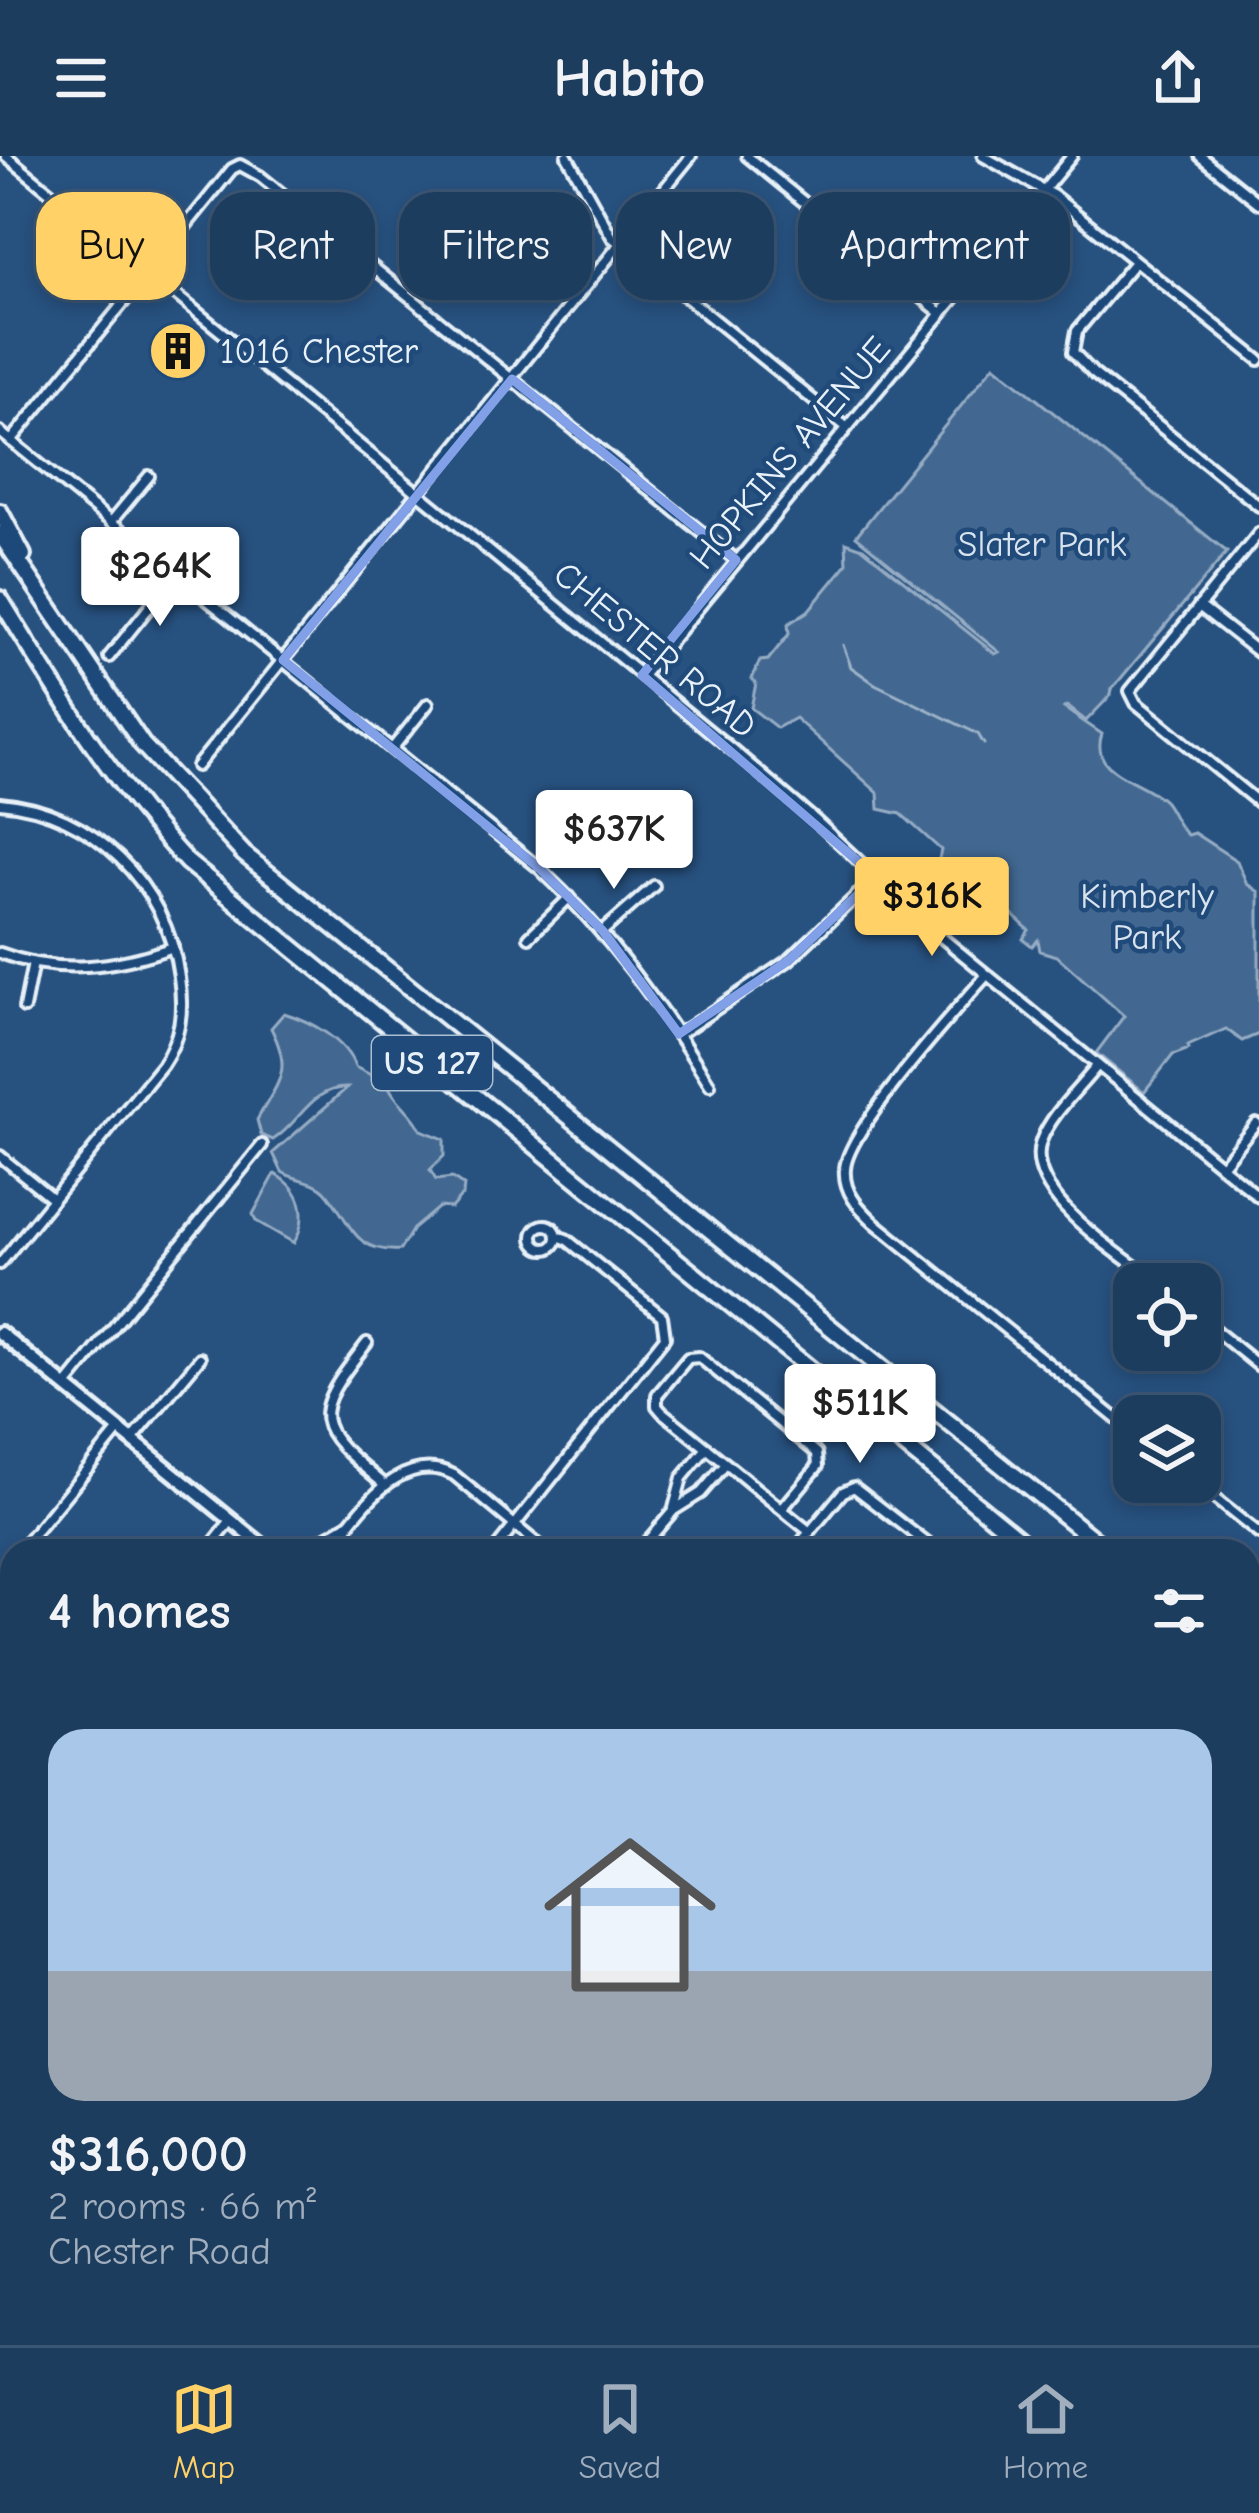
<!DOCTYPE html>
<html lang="en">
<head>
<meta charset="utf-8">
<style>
	:root { --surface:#1d3d5f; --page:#2a4868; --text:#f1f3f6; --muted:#a0aebd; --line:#3b5674; --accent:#ffd166 }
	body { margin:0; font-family:"Comic Neue",sans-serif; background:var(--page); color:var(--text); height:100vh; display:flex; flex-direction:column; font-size:45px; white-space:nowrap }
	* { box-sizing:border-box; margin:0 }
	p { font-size:39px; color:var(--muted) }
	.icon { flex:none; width:66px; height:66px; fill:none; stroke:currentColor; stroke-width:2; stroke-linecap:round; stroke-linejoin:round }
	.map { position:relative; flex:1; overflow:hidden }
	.panel { position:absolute; left:0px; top:1383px; width:1260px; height:807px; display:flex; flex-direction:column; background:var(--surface); border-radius:36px 36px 0 0; box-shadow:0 6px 18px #0003,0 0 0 3px var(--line) }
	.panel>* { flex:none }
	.top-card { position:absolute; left:36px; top:36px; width:1188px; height:108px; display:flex; gap:24px }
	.fabs { position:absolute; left:1113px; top:1107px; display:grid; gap:24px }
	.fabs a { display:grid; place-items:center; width:108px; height:108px; border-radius:24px; background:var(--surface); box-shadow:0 6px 18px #0003,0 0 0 3px var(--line); font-size:60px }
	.price { position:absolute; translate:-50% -102px; padding:0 27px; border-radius:12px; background:#fff; color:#222; font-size:39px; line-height:78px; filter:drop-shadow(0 3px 6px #0008) }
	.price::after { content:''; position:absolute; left:50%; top:72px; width:36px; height:27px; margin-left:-18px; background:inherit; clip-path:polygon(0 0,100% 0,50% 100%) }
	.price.selected { background:var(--accent); color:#111 }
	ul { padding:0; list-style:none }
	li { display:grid; align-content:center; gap:24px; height:636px; padding:0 48px }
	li+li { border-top:3px solid var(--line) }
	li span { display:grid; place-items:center; height:372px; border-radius:36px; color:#555 }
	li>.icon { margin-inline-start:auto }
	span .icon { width:216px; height:216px; fill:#fffc; stroke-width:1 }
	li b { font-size:51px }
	h2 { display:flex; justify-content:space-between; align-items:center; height:144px; padding:0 48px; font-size:51px }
	.tag { padding:0 42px; border-radius:36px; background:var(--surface); box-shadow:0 6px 18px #0003,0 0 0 3px var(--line); font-size:42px; line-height:108px }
	.tag.selected { background:var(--accent); color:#111 }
	header { display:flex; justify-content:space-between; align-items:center; height:156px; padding:0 48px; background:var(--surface); font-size:54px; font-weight:700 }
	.menu { display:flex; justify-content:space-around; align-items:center; height:168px; border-top:3px solid var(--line); background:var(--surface); font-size:33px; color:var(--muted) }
	.menu a { display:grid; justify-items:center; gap:6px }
	.menu .selected { color:var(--accent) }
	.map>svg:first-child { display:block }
	.green { fill:#436891; stroke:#96acc4; stroke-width:3 }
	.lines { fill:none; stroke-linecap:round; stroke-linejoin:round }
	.stream { stroke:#9db3c9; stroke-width:3 }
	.street-casing { stroke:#e8f1f8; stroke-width:16 }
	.secondary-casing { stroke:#e8f1f8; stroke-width:20 }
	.highway-casing { stroke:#e8f1f8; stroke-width:22 }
	.street { stroke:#1f4a7a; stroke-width:8 }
	.secondary { stroke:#1f4a7a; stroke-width:10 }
	.highway { stroke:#1f4a7a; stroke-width:14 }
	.marked { fill:none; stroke:#82a0e8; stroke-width:9; stroke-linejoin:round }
	.labels { text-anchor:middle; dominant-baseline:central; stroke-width:9; stroke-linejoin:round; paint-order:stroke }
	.shield { fill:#1f4a7a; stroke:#acbfd2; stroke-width:3 }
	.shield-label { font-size:33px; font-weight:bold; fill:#e8f1f8 }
	.poi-label { font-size:36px; fill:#e8f1f8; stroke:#1f4a7a; text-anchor:start }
	.street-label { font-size:36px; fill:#e8f1f8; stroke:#1f4a7a }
	.park-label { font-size:36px; fill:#d8e3ee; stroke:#1f4a7a }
</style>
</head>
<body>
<header><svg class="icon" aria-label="menu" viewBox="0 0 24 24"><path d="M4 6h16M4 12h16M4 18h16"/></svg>Habito<svg class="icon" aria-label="share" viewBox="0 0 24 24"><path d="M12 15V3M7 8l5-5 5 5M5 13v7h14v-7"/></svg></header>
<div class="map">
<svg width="1259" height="2189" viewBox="0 0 1259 2189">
	<rect width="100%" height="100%" fill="#27517f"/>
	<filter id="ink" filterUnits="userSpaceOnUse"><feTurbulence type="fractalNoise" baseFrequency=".00833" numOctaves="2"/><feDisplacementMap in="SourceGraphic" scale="24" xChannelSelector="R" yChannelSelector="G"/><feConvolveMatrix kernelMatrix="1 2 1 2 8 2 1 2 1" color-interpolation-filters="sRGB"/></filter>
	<g filter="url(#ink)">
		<g class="green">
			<path d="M994,209l233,187 -115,137 -1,6 -25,26 -19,-15 -3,2 38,26c-14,41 42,45 63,68 9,12 10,22 22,33l7,-2 43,28 10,23 12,8v142l-17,7 -16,-12 -38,17 1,3 -16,6 -29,37 -48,-39 28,-37 -67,-60 -17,-5 -2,-11 -6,6 -9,-7 6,-9 -69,-62 -22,-5 3,-13 -40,-36 -22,-5 -1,-16 -83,-75 -18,10 -26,-20 5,-25 -4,-4 8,-18 8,-1 21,-26 -1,-10 20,-13 39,-47 -1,-22 17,6 132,106 4,-2 -143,-116z"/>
			<path d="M284,857c26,8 62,27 71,54l32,16c8,20 25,27 34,47l23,9v17l-14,14 6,10 16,-2 12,8 -1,8 -12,14 -12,-1 -26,22 -13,21c-48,3 -48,-28 -75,-59 -10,-11 -31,-11 -43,-19l-9,-19 74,-65c-36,-1 -47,35 -74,52l-12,-5 -4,-15c22,-40 36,-48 14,-92z"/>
			<path d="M275,1018c28,15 34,42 19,69l-38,-22 -3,-7z"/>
			<path d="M1259,1790v161l-11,13v-164z"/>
			<path d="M427,2178h410l-3,11h-416z"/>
		</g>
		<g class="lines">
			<g class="stream">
				<path d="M843,489l8,22 24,17 103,50 6,10"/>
				<path d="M1248,1970l11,-13"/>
				<path d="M1089,2189l6,-11"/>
			</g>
			<defs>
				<g id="street">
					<path d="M6,0l728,595 80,68 121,113 324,265"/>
					<path d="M567,0l45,81 233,189"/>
					<path d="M747,0l194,157"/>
					<path d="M983,0l71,40 205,164"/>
					<path d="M1200,0l59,47"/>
					<path d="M1134,107l-57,68 -4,21 20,21 166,133"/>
					<path d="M0,276l539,436c69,65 122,137 171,217"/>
					<path d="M11,285l221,-272 8,-4 20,11 476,384"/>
					<path d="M111,366l38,-46"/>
					<path d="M1259,377l-129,158 6,12 123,100"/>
					<path d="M1199,450l60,47"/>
					<path d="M109,501l67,-83"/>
					<path d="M643,519l429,-519"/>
					<path d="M392,593l36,-45"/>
					<path d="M197,610l494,-610"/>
					<path d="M0,647c93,8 167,82 179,174 5,34 2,60 -17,88l-162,199"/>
					<path d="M603,775l51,-45"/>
					<path d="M529,781l41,-40"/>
					<path d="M0,797c58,22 115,15 173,-6"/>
					<path d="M986,820c-30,34 -139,154 -141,193 -2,23 14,39 30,54l259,210"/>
					<path d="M24,852l9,-45"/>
					<path d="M679,878l110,-74 87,-83"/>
					<path d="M1097,910c-18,23 -46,48 -56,75 -19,55 81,113 117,143"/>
					<path d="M0,1000l53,43"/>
					<path d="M1221,1010l35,-43"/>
					<circle cx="545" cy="1081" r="12"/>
					<path d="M1200,1162l59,48"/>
					<path d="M367,1187c-59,75 -55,81 17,141"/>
					<path d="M66,1230l196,-241"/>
					<path d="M132,1284l68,-82"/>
					<path d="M1194,1326l65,52"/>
					<path d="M674,1352l8,-30 25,-30"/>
					<path d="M782,1353l36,-43 -1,-13 -118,-96 -11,1 -31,37v11l5,6c49,39 98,80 148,120"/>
					<path d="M350,1367c25,-32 61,-70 104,-48l92,76"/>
					<path d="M20,1395l99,-121"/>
					<path d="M207,1395l24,-30"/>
					<path d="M303,1395l47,-28 -11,28"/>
					<path d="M494,1395l171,-214 -3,-21 -96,-77 -9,-3"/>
					<path d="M639,1395l35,-41 27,-17 25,-29"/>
					<path d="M794,1395l49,-59 11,-5 83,64"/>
					<path d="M0,1651l12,-15"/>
					<path d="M0,2031l12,10"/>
					<path d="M1248,2124l11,-13"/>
					<path d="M184,2178l13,11"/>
					<path d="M70,2189l12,-11"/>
					<path d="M269,2189l9,-11"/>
					<path d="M1197,2189l8,-11"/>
				</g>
				<g id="secondary">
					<path d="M0,1177l269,218"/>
					<path d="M1226,2178l14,11"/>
				</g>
				<g id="highway">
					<path d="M0,356l23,43"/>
					<path d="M0,378l142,210 102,110 864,697"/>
					<path d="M0,443c57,93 112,183 187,263l847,689"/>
					<path d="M1248,1503l11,8"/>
					<path d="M1248,1559l11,8"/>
				</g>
			</defs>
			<use href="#street" class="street-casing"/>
			<use href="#secondary" class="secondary-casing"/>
			<use href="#highway" class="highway-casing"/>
			<use href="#street" class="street"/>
			<use href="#secondary" class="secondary"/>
			<use href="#highway" class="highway"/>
		</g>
	</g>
	<path class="marked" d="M512,223l224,181 -94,115 234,202 -87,83 -110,74 -76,-103 -64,-63 -256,-208z"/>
	<defs>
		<symbol id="building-disc" viewBox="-11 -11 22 22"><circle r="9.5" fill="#ffd166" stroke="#1f4a7a"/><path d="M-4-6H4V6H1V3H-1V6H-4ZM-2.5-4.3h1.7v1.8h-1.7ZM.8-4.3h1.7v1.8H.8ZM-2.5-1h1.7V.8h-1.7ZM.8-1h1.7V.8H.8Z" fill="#111"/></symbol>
	</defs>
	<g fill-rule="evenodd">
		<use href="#building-disc" x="145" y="162" width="66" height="66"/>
	</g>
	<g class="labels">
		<rect class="shield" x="372" y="880" width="120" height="54" rx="9"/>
		<g class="shield-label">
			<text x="432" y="907">US 127</text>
		</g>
		<g class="poi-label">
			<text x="220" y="195">1016 Chester</text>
		</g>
		<g class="street-label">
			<text transform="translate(790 297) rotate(-50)">HOPKINS AVENUE</text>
			<text transform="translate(655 494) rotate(40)">CHESTER ROAD</text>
		</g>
		<g class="park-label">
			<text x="1042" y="388">Slater Park</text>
			<text x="1147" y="740">Kimberly<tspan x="1147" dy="41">Park</tspan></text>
		</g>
	</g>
</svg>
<div class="fabs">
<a><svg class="icon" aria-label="locate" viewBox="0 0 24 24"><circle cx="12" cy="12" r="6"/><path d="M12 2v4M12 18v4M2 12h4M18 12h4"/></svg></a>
<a><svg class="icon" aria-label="layers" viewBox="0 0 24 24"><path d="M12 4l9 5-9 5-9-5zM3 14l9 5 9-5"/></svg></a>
</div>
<b class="price" style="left:160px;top:473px">$264K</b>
<b class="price" style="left:614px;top:736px">$637K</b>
<b class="price selected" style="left:932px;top:803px">$316K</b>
<b class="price" style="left:860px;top:1310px">$511K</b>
<div class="top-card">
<a class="tag selected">Buy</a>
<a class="tag">Rent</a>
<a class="tag">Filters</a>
<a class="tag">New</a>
<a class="tag">Apartment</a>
</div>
<section class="panel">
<h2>4 homes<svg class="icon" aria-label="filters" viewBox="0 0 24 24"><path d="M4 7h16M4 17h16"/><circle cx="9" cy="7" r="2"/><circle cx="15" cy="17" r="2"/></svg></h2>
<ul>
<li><span style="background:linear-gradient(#a9c7e8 65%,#9aa5b1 0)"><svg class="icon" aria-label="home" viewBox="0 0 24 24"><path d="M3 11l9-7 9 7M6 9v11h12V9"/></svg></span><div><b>$316,000</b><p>2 rooms · 66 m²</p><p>Chester Road</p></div></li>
</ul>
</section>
</div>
<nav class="menu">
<a class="selected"><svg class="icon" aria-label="map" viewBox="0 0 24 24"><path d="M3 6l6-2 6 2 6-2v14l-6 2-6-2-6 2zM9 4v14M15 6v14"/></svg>Map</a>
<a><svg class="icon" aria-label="saved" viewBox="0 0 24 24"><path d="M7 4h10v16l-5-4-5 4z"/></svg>Saved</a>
<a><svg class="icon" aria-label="home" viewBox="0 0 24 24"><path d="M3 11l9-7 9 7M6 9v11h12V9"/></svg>Home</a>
</nav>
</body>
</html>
